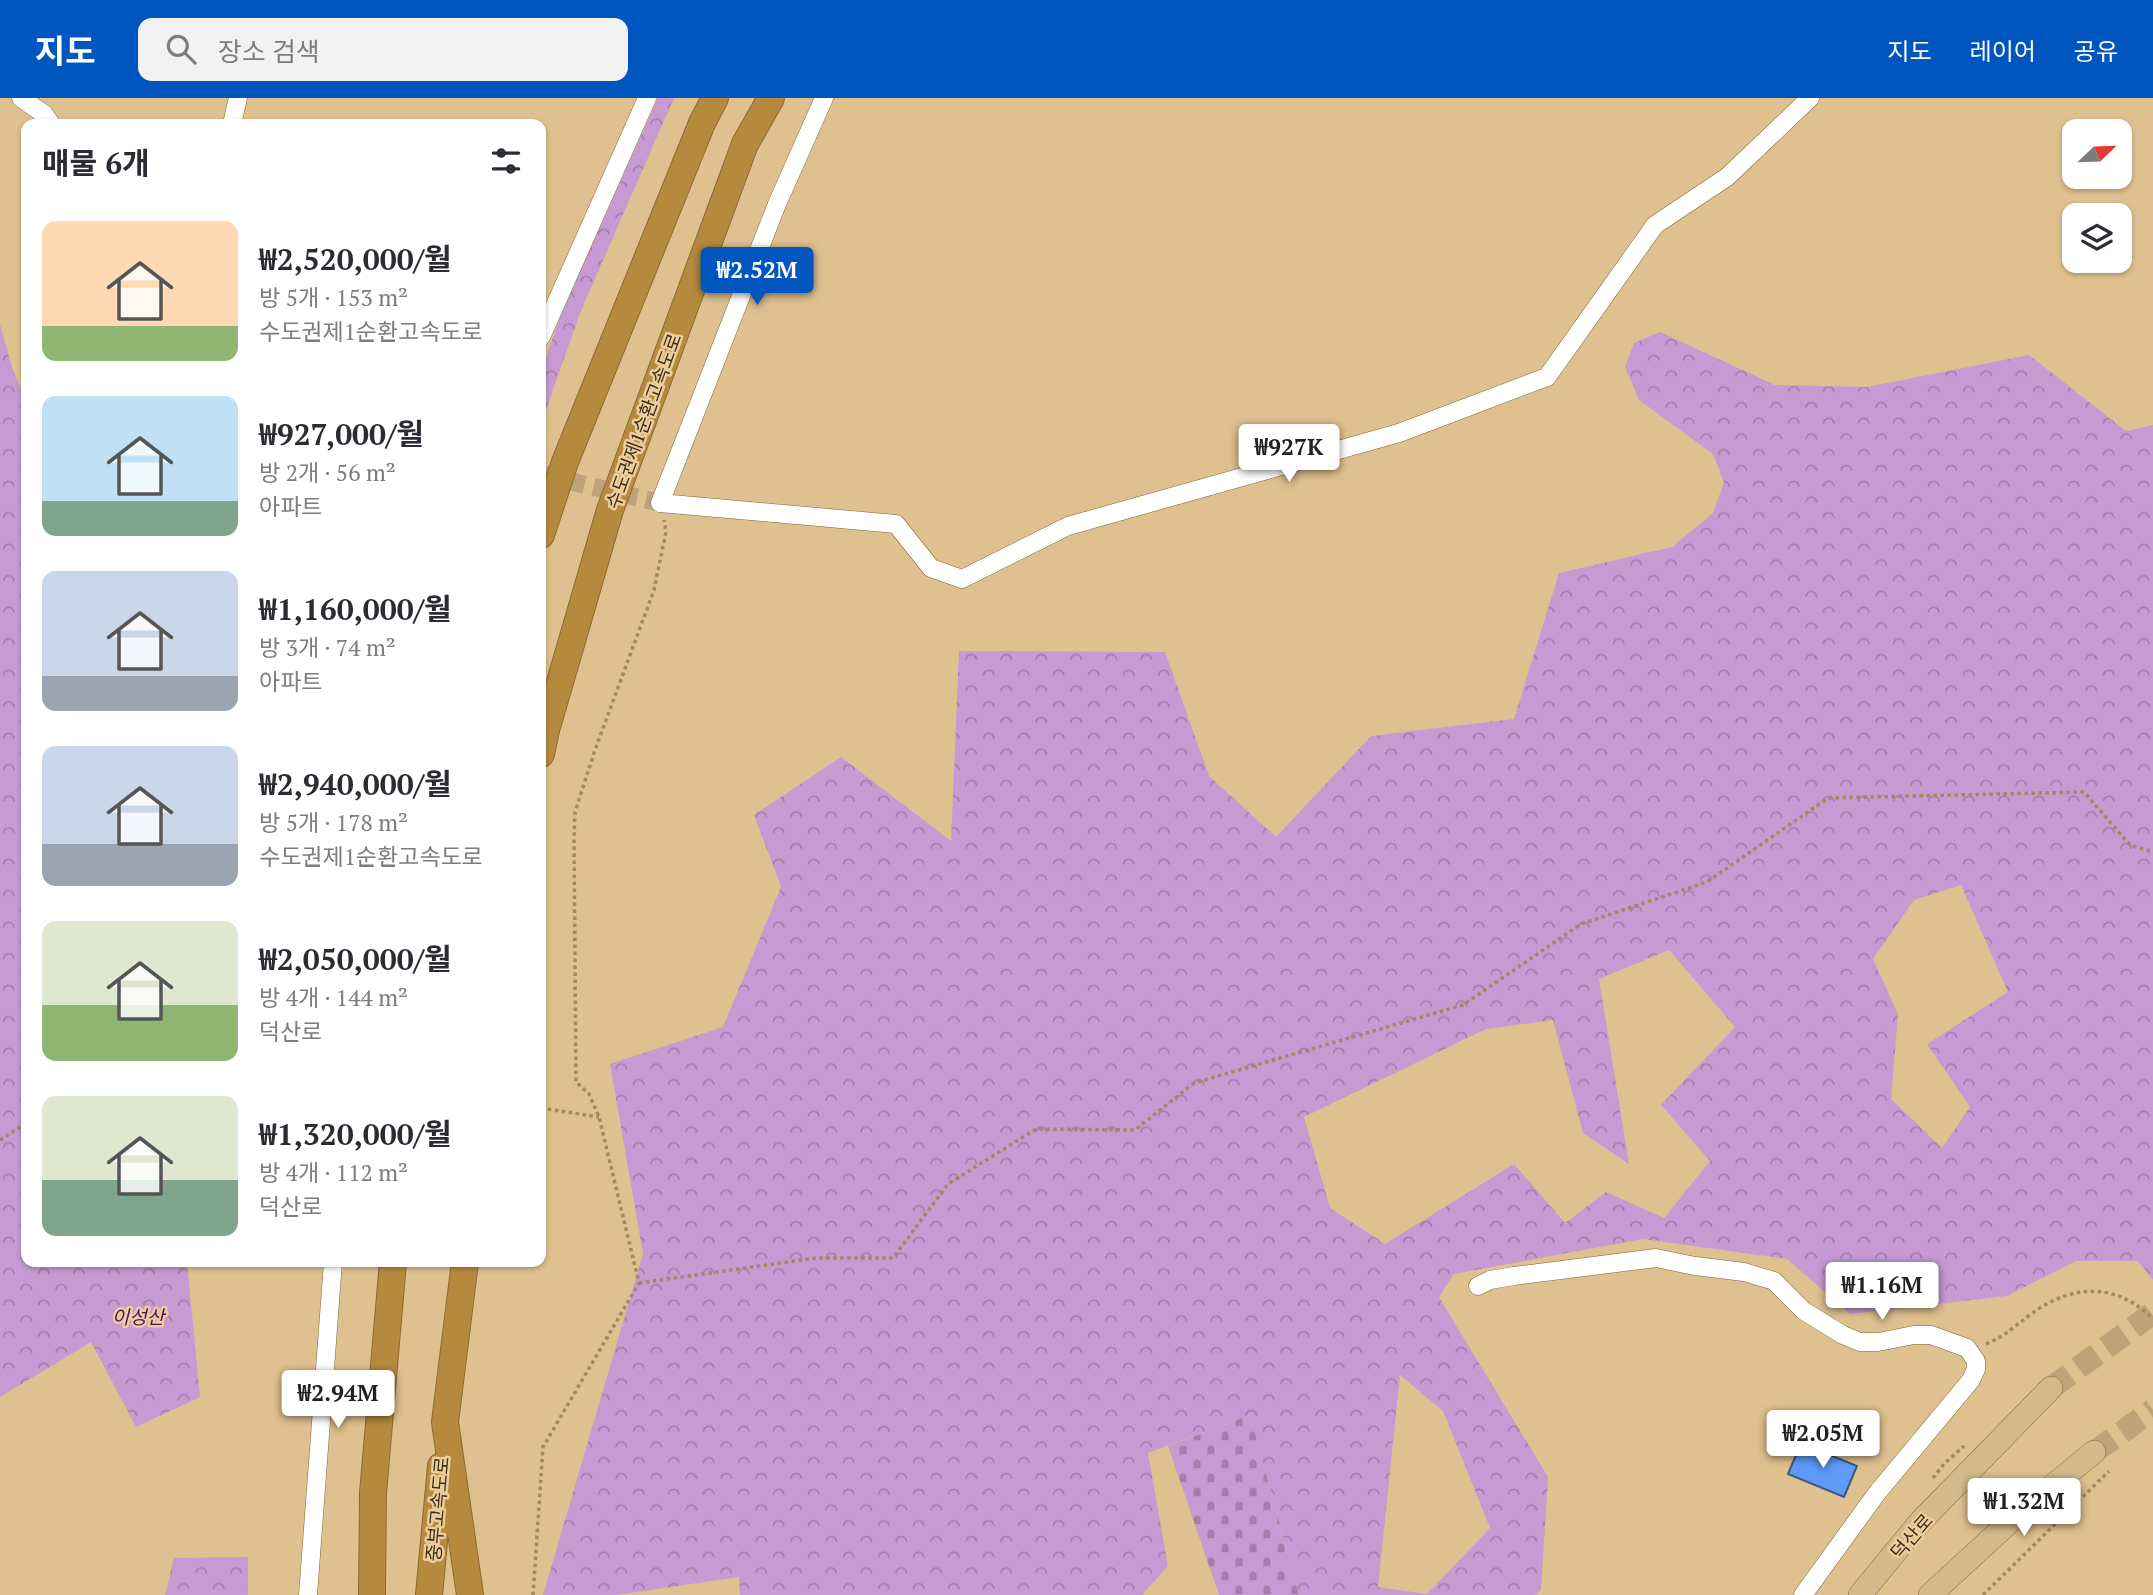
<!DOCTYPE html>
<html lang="ko">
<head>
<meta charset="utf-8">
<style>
	:root { --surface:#fff; --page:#f2f2f3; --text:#2b2b33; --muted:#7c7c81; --accent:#0055be }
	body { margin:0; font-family:"PT Serif","Noto Sans KR",serif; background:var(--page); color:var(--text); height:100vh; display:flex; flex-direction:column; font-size:26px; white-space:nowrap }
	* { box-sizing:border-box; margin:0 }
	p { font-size:23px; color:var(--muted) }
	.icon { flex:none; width:38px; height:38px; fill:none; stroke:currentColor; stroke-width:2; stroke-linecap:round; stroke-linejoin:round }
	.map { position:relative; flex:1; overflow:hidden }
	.sheet { position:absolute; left:21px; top:21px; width:525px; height:1148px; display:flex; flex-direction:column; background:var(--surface); border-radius:14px; box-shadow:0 2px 5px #0004 }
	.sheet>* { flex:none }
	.needle { width:46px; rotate:67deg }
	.tools { position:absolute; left:2062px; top:21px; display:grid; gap:14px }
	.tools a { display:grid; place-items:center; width:70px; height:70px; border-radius:14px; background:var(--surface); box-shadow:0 2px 5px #0004; font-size:35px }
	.price { position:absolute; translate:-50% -60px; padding:0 16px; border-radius:7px; background:#fff; color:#222; font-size:23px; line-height:46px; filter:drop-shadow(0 2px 4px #0008) }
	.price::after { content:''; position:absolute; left:50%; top:42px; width:21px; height:16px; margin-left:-10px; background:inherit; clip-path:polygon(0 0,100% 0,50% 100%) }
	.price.selected { background:var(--accent); color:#fff }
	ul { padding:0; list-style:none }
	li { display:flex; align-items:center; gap:21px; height:175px; padding:0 21px }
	li span { display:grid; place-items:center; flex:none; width:196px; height:140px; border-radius:14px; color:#555 }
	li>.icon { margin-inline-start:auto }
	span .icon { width:84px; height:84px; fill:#fffc; stroke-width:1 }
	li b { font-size:30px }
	h2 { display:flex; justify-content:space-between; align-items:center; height:84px; padding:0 21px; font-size:30px }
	header { display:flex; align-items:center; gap:42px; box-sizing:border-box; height:98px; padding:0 35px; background:var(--accent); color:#fff }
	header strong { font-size:33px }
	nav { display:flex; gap:38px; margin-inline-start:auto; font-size:24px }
	.search { width:490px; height:63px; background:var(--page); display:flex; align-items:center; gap:18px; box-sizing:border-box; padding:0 24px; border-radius:14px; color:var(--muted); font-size:26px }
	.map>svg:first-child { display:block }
	.forest { fill:url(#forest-crowns); fill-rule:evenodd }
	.cemetery { fill:url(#cemetery-stones) }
	.building { fill:#5e9bf9; stroke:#3d5880; stroke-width:2 }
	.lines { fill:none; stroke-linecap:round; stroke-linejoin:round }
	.minor-tunnel { stroke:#bea378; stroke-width:18; stroke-dasharray:18 9; stroke-linecap:butt }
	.major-tunnel { stroke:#bea378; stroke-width:23; stroke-dasharray:23 11; stroke-linecap:butt }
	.minor-casing { stroke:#816536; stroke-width:19 }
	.major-casing { stroke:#8b6a32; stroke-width:24 }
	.highway-casing { stroke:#8b6a32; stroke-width:28 }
	.path { stroke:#a08862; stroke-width:3.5; stroke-dasharray:3.5 3.5; stroke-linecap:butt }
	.minor { stroke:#fff; stroke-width:18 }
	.major { stroke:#d3b98b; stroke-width:23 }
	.highway { stroke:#b68a3e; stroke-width:26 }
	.labels { text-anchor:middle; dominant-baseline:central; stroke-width:5; stroke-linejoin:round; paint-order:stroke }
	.street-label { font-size:19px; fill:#3b2f1b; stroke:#eccd9b }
	.park-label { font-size:19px; font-style:italic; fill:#520b63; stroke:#eccd9b }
</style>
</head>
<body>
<header>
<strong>지도</strong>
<div class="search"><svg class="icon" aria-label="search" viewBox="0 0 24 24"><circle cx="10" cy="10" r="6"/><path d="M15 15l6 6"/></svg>장소 검색</div>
<nav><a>지도</a><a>레이어</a><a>공유</a></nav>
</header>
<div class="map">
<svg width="2153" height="1497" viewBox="0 0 2153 1497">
	<defs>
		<pattern id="forest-crowns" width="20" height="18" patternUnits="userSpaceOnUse" patternTransform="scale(1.75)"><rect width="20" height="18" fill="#c79ad4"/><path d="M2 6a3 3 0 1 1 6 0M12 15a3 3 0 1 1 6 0" fill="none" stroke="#a37eab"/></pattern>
		<pattern id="cemetery-stones" width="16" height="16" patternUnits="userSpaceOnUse" patternTransform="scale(1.75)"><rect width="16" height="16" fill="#c79ad4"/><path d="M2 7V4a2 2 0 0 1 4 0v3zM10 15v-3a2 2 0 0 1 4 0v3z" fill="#a37eab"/></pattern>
	</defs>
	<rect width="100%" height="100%" fill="#dfc08f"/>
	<g class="forest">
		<path d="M658,0h16l-94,215 -39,111v-52l5,-15 17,-48z"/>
		<path d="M0,226l12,43 14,34v861h161l13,135 -64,30 -45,-85 -91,55z"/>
		<path d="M1660,234l115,53 92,2 162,-32 97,76 27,-6v855l-15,-19h-62l-69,35 -157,18 -63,-55 -144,-20 -189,35 -15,23 109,180 -7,113 -6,5h-236l-49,-180 -102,38 20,113 -26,29h-402l-1,-18 -123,18h-73l100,-341 -33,-190 113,-37 58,-140 -27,-72 87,-58 110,84 8,-190 206,1 44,124 67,61 95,-101 143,-17 45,-146 113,-26 41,-34 11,-31 -11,-28 -74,-54 -14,-33 9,-24zM1961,787l47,107 -81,52 43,63 -28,41 -51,-49 7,-85 -25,-55 41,-59zM1669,852l66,77 -74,78 49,56 -46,57 -58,-26 -41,31 -51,-59 -129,80 -55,-36 -26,-91 182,-88 67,-9 30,113 46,31 -30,-185zM1400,1277l43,36 47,117 -63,66 -49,-7z"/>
		<path d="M248,1459v38h-83l9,-37z"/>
	</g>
	<path class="cemetery" d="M1250,1317l49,180h-80l-51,-149z"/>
	<path class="building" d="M1801,1345l56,23 -13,31 -56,-23z"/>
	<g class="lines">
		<path class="minor-tunnel" d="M541,376l119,29"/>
		<g class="major-tunnel">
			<path d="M2051,1290l102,-75"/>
			<path d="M2094,1354l59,-42"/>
		</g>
		<defs>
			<g id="minor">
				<path d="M21,0l23,16 7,10"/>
				<path d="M824,0l-47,106 -117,299 236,21 35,44 31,11 106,-53 331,-93 148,-56 108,-152 72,-48 83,-79"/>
				<path d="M232,26l6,-26"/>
				<path d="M541,239l106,-239"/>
				<path d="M1478,1188l12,-6 24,-4 142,-18 39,8 49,6 30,9 30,30 39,24 17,7h18l36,-7h17l36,13 9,13v8l-5,11 -94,113 -74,102"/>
				<path d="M308,1497l25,-333"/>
			</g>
			<g id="major">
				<path d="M1860,1497l60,-73 131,-134"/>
				<path d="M1930,1497l87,-80 77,-63"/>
			</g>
			<g id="highway">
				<path d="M541,437l24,-73 137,-339 13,-25"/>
				<path d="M541,656l5,-24 64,-220 135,-366 26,-46"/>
				<path d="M465,1164l-20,160 25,173"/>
				<path d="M372,1497l1,-102 20,-231"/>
				<path d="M429,1497l12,-129"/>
			</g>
		</defs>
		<use href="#minor" class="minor-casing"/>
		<use href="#major" class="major-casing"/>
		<use href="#highway" class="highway-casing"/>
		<g class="path">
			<path d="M541,1010l58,9"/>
			<path d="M0,1042l26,-17"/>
			<path d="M639,1185l177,-25h77l55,-74 88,-55 99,1 59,-47 269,-78 118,-81 126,-42 121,-84 256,-6 46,53 23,7"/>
			<path d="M1986,1246c18,-7 30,-19 45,-30 41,-30 85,-32 122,5"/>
			<path d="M1933,1380l11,-14 20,-18"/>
			<path d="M533,1497l10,-148 96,-164 -40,-166 -10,-23 -13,-12 -2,-244 1,-26 20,-62 59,-160 12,-58 -2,-12"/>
			<path d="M1983,1497l126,-124"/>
		</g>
		<use href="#minor" class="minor"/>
		<use href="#major" class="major"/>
		<use href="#highway" class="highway"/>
	</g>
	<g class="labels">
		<g class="street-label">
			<text transform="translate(643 323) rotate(-70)">수도권제1순환고속도로</text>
			<text transform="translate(437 1411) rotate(-85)">중부고속도로</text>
			<text transform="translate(1911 1438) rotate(-49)">덕산로</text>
		</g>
		<g class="park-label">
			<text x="138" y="1218">이성산</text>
		</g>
	</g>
</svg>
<div class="tools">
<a><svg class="needle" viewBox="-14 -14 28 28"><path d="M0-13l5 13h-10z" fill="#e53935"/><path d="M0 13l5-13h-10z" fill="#7c7c81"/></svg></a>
<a><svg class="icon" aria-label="layers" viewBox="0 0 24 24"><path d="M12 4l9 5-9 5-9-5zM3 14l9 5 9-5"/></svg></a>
</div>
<b class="price selected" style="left:757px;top:209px">₩2.52M</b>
<b class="price" style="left:1289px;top:386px">₩927K</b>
<b class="price" style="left:1882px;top:1224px">₩1.16M</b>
<b class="price" style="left:338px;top:1332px">₩2.94M</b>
<b class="price" style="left:1823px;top:1372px">₩2.05M</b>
<b class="price" style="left:2024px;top:1440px">₩1.32M</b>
<section class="sheet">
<h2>매물 6개<svg class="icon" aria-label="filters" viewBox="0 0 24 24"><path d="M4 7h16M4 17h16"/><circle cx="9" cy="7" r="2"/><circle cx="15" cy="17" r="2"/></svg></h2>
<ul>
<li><span style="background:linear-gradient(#ffd9b3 75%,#8fb573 0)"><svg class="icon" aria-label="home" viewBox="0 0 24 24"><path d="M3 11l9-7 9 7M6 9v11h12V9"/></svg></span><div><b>₩2,520,000/월</b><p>방 5개 · 153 m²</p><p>수도권제1순환고속도로</p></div></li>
<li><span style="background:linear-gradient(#bfe0f5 75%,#7fa58c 0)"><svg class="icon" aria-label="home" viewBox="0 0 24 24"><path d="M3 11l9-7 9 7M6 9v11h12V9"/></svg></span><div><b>₩927,000/월</b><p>방 2개 · 56 m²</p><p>아파트</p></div></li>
<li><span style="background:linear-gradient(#c9d6e8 75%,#9aa5b1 0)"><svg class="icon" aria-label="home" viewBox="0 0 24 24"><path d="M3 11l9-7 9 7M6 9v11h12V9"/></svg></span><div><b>₩1,160,000/월</b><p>방 3개 · 74 m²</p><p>아파트</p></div></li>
<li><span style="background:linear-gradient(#c9d6e8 70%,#9aa5b1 0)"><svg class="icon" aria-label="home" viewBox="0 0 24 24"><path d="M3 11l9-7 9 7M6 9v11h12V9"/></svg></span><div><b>₩2,940,000/월</b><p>방 5개 · 178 m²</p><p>수도권제1순환고속도로</p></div></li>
<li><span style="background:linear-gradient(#dfe7d0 60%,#8fb573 0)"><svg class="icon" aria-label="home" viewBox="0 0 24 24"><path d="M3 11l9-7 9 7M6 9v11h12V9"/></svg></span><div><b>₩2,050,000/월</b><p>방 4개 · 144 m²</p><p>덕산로</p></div></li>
<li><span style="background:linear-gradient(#dfe7d0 60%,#7fa58c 0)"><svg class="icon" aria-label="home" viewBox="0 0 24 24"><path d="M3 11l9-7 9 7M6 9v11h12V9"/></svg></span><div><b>₩1,320,000/월</b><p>방 4개 · 112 m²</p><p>덕산로</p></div></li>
</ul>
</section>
</div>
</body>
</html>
